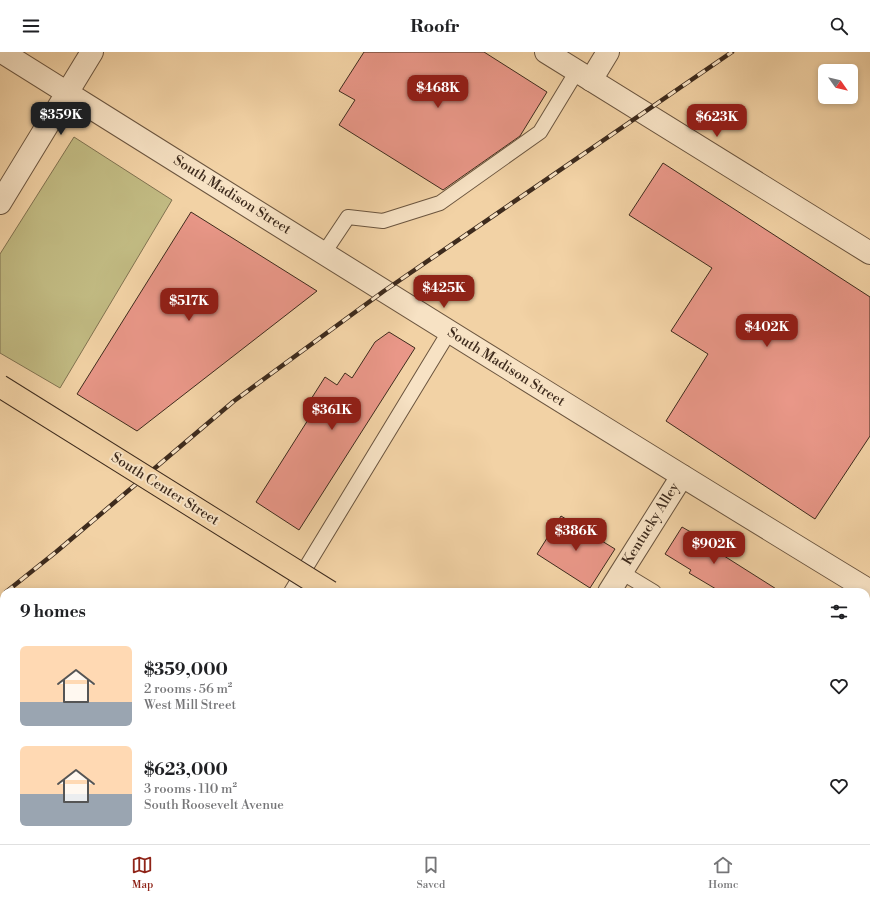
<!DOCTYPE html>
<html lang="en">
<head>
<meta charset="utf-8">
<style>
	:root { --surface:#fff; --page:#f2f2f2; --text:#202124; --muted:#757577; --line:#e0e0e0; --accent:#8f2418 }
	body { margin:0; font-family:"Libre Bodoni",serif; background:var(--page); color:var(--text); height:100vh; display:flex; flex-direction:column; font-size:15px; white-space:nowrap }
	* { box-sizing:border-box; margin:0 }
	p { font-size:13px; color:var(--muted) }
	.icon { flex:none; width:22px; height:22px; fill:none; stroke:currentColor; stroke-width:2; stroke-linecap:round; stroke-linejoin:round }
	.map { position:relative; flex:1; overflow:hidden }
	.panel { position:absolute; left:0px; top:536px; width:870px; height:256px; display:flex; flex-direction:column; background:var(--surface); border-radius:12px 12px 0 0; box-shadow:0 2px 6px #0003 }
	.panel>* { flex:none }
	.needle { width:26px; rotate:124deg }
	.controls { position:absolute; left:818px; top:12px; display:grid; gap:8px }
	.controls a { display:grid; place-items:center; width:40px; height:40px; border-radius:6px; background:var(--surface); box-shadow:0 2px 6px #0003; font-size:20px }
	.price { position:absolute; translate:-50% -34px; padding:0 9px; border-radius:8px; background:var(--accent); color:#fff; font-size:13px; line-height:26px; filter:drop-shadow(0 1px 2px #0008) }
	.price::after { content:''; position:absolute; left:50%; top:24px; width:12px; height:9px; margin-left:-6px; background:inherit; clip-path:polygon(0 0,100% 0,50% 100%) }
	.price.on { background:#222; color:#fff }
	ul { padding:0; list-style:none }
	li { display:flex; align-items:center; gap:12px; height:100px; padding:0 20px }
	li span { display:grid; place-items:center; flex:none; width:112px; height:80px; border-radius:6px; color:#555 }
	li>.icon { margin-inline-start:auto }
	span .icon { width:48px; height:48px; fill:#fffc; stroke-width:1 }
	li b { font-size:17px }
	h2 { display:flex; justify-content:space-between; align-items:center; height:48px; padding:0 20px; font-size:17px }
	header { display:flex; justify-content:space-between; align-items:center; height:52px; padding:0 20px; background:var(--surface); font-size:18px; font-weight:700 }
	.tab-bar { display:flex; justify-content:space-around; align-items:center; height:56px; border-top:1px solid var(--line); background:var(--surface); font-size:11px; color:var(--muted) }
	.tab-bar a { display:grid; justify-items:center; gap:2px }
	.tab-bar .on { color:var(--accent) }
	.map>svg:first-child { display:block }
	.green { fill:#c1ba82; stroke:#807250 }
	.building { fill:#e99788; stroke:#3e2b1d }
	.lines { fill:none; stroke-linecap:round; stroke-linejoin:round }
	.lane-casing { stroke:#6b553f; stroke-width:16 }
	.street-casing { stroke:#6b553f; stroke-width:24 }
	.primary-casing { stroke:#3e2b1d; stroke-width:24 }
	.lane { stroke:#f7e2c4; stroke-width:14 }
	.street { stroke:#f7e2c4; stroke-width:22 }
	.primary { stroke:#f2d2a5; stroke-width:22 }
	.rail-casing { stroke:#3e2b1d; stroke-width:4.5 }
	.rail { stroke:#f7e2c4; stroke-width:3; stroke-dasharray:9; stroke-linecap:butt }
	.primary-bridge-casing { stroke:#3e2b1d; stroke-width:24; stroke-linecap:butt }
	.primary-bridge { stroke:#f2d2a5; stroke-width:22 }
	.labels { text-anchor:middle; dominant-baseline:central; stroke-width:4; stroke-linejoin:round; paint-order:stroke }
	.street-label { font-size:14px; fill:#3e2b1d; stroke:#f7e2c4 }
</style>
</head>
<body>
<header><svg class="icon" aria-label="menu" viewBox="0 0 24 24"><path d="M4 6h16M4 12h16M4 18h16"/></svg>Roofr<svg class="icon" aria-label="search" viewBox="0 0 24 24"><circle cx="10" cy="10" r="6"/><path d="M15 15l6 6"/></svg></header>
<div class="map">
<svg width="870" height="792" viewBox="0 0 870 792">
	<rect width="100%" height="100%" fill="#f2d2a5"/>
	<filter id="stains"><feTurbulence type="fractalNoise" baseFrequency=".005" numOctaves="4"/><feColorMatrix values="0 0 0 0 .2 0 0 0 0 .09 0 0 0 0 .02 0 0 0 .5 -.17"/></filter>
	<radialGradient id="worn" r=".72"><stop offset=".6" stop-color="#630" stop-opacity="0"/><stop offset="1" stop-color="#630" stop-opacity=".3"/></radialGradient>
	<path class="green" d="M74,85l98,63 -112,188 -60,-35v-99z"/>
	<g class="building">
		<path d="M364,0h120l63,40 -27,44 -77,54 -104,-65 16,-25 -16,-9z"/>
		<path d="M663,111l207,134v139l-55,83 -149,-98 42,-67 -37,-23 41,-63 -83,-53z"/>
		<path d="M191,160l126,79 -180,140 -60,-37z"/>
		<path d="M389,280l26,16 -116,182 -43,-28 57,-90 -7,-5 19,-30 12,8 8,-12 7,5 23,-36z"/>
		<path d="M561,464l54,33 -25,39 -53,-34z"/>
		<path d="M682,475l21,12 2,-4 20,13 -4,6 60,38h-60l-32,-19 2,-3 -26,-16z"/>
	</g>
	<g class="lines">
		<defs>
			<g id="lane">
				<path d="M324,201l24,-36 35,4 57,-18 100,-71 37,-61"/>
				<path d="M621,520l33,20"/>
				<path d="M291,540l158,-260"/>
				<path d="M866,670l4,3"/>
				<path d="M8,788l6,4"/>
			</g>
			<g id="street">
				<path d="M2,0c289,181 577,362 868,539"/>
				<path d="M546,0l324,201"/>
				<path d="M591,28l17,-28"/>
				<path d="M0,151l92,-151"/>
				<path d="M609,540l73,-116"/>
				<path d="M866,690l4,-6"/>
				<path d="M450,792l2,-4"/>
				<path d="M801,792l3,-4"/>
			</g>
			<g id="primary">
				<path d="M0,684l4,3"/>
				<path d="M866,782l4,5"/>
				<path d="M167,788l6,4"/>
				<path d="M739,788l9,4"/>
			</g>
		</defs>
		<use href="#lane" class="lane-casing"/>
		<use href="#street" class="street-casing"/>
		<use href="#primary" class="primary-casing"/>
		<use href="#lane" class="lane"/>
		<use href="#street" class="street"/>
		<use href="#primary" class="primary"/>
		<defs>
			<path id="rail" d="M6,540l50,-40 178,-151 150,-110 348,-239"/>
		</defs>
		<use href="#rail" class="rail-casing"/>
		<use href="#rail" class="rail"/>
		<defs>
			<path id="primary-bridge" d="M0,334l330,206"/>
		</defs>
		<use href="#primary-bridge" class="primary-bridge-casing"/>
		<use href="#primary-bridge" class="primary-bridge"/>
	</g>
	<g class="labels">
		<g class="street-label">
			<text transform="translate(232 143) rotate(32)">South Madison Street</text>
			<text transform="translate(506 315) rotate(32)">South Madison Street</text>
			<text transform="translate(165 437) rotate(32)">South Center Street</text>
			<text transform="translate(651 472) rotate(-58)">Kentucky Alley</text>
		</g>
	</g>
	<rect width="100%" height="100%" filter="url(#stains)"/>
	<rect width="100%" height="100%" fill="url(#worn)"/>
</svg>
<div class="controls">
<a><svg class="needle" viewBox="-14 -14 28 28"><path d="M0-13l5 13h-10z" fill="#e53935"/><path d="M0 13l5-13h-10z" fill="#757577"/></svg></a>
</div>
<b class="price" style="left:438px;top:57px">$468K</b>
<b class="price on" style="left:61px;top:84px">$359K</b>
<b class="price" style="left:717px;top:86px">$623K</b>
<b class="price" style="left:444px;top:257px">$425K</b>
<b class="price" style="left:189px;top:270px">$517K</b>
<b class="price" style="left:767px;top:296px">$402K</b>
<b class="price" style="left:332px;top:379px">$361K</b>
<b class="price" style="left:576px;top:500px">$386K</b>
<b class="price" style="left:714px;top:513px">$902K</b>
<section class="panel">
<h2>9 homes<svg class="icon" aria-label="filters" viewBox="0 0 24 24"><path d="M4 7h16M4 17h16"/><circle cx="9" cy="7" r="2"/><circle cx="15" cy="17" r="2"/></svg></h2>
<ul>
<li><span style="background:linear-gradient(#ffd9b3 70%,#9aa5b1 0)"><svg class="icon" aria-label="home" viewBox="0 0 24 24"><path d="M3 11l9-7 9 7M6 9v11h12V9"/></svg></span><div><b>$359,000</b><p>2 rooms · 56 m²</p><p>West Mill Street</p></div><svg class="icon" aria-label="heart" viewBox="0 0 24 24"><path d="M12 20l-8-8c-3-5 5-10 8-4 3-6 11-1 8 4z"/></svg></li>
<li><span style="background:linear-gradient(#ffd9b3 60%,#9aa5b1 0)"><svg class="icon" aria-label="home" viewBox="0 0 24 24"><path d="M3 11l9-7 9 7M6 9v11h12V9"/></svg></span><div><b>$623,000</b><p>3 rooms · 110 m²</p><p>South Roosevelt Avenue</p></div><svg class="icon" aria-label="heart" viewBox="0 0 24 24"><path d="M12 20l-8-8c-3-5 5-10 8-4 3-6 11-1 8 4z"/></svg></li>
</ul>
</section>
</div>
<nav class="tab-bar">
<a class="on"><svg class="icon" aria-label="map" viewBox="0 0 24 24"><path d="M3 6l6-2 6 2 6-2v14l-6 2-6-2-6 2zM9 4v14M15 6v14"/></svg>Map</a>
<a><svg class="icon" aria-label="saved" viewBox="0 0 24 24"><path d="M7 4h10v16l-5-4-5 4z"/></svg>Saved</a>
<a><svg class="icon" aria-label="home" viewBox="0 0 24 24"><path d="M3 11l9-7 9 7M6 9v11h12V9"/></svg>Home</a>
</nav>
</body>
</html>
